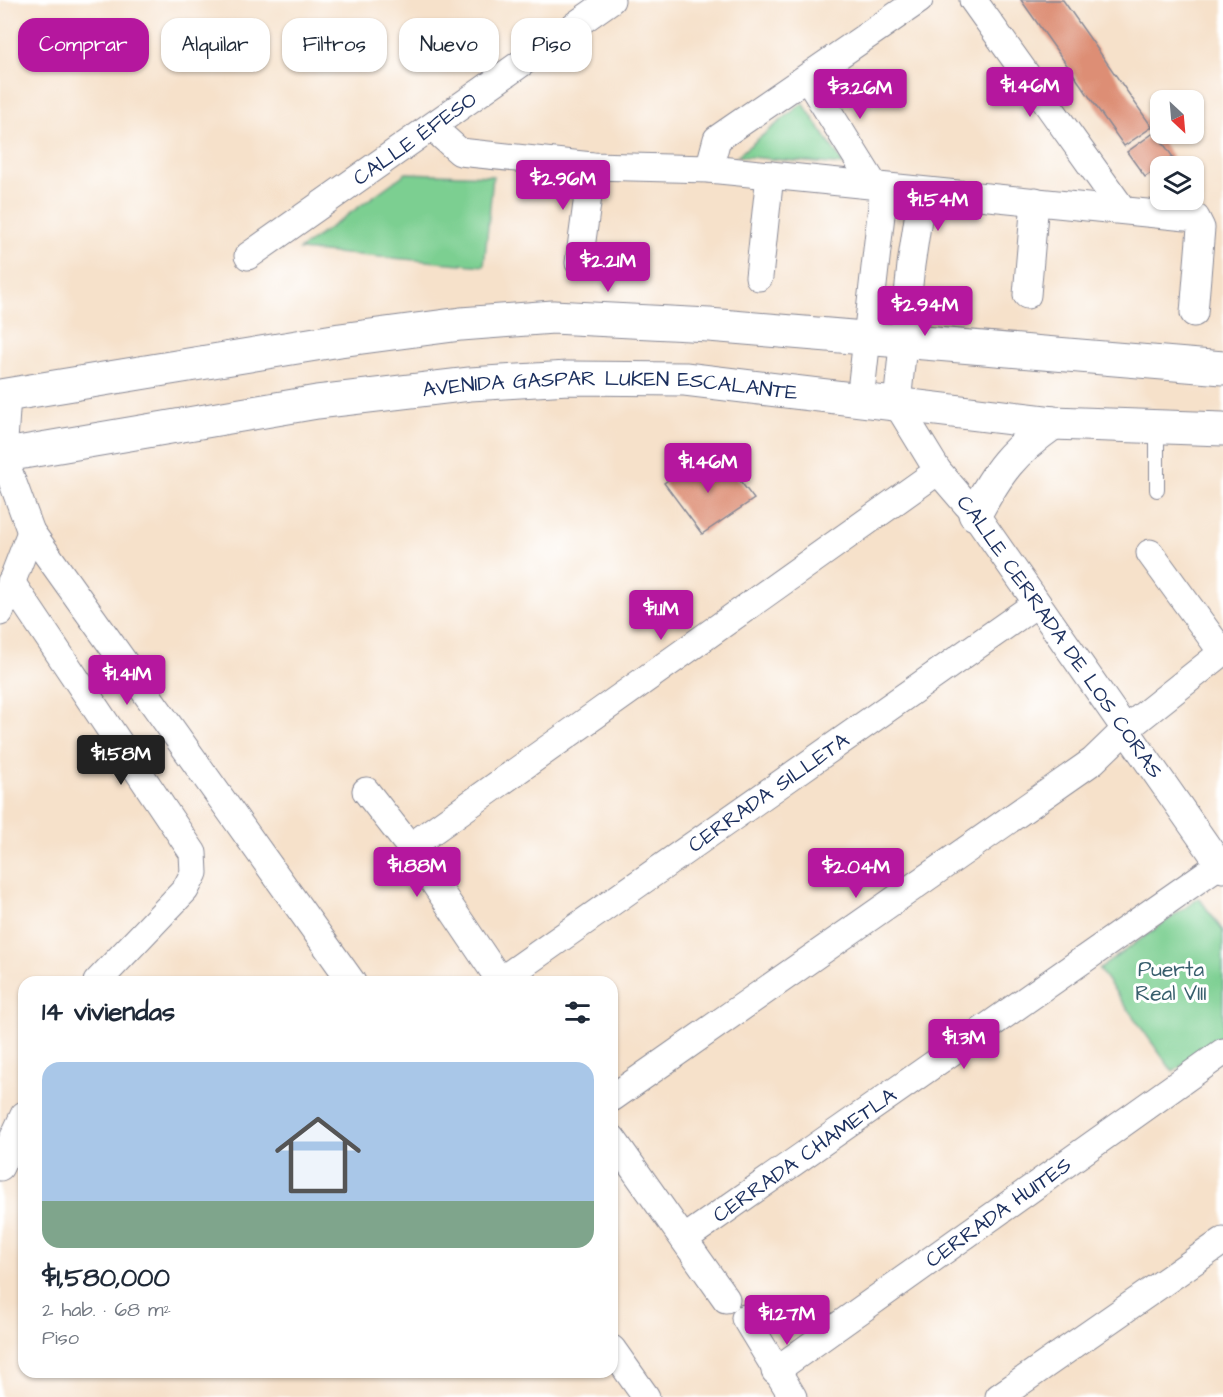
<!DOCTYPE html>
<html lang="es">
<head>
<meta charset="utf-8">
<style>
	:root { --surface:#fff; --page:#f6f6f7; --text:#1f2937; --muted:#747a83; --accent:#b5179e }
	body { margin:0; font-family:"Architects Daughter",sans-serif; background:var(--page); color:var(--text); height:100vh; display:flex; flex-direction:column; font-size:22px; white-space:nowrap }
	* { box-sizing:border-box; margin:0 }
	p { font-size:20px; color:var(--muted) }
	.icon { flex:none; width:33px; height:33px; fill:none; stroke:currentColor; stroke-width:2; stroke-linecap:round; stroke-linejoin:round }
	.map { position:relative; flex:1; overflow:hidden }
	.panel { position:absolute; left:18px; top:976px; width:600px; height:402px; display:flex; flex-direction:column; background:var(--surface); border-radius:18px; box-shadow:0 2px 4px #0004 }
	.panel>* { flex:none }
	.guide { position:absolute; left:18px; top:18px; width:600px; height:54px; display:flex; gap:12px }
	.needle { width:39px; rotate:154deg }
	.controls { position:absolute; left:1150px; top:90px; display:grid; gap:12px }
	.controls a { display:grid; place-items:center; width:54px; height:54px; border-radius:12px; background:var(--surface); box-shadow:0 2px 4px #0004; font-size:30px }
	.price { position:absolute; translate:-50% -51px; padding:0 14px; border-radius:6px; background:var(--accent); color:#fff; font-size:20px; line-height:39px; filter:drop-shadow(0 2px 3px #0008) }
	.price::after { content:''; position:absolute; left:50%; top:36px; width:18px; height:14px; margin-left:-9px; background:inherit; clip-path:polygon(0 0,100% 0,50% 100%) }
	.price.selected { background:#222; color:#fff }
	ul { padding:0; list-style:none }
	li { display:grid; align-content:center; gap:12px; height:318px; padding:0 24px }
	li span { display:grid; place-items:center; height:186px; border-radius:18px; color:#555 }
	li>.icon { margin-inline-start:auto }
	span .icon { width:108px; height:108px; fill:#fffc; stroke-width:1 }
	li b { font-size:26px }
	h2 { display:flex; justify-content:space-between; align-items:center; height:72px; padding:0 24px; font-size:26px }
	.tag { padding:0 21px; border-radius:18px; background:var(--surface); box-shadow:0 2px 4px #0004; font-size:21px; line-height:54px }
	.tag.selected { background:var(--accent); color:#fff }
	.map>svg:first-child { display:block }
	.green { fill:#7bcf91; stroke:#4b7f78; stroke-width:1.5 }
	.building { fill:#dd8e74 }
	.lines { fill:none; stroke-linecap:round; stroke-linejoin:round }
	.service-casing { stroke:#888894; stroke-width:16 }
	.minor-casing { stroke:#888894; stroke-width:29 }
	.tertiary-casing { stroke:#888894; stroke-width:35 }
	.service { stroke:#fff; stroke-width:14 }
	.minor { stroke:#fff; stroke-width:27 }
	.tertiary { stroke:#fff; stroke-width:33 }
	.labels { text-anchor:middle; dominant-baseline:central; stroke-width:6; stroke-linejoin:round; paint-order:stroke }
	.street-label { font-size:21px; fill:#1b2f5e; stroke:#fff }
	.park-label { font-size:21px; fill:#385f6d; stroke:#fff }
</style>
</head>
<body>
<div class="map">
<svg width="1223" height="1397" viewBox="0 0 1223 1397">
	<rect width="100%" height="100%" fill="#fff"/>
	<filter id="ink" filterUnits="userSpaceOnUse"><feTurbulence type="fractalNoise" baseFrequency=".0167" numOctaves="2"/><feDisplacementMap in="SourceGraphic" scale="12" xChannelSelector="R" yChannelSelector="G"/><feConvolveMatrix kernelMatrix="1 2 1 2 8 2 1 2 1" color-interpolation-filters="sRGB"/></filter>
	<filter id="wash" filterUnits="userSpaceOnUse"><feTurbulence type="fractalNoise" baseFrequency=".008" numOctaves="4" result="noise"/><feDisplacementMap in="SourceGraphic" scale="24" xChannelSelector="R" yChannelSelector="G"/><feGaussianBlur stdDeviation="1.35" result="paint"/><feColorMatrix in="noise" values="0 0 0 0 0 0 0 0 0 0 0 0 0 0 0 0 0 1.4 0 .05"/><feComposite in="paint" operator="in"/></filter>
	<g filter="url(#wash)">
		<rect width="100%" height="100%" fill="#f6e1ca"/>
		<g class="green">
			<path d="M803,103l41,62 -107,-9z"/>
			<path d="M406,173l87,3 -9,90 -185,-16z"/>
			<path d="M1199,898l24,33v105l-50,36 -74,-103z"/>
		</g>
		<g id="blocks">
			<g class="building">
				<path d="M1021,0h42l89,127 -28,19z"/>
				<path d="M1155,132l18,25 -28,20 -18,-25z"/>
				<path d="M696,461l35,8 23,30 -52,35 -38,-51z"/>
			</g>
		</g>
	</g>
	<g filter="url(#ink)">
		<use href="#blocks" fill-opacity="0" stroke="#888894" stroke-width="1.5"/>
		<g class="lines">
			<defs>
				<path id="service" d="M1157,425v65"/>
				<g id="minor">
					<path d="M973,0l150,210"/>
					<path d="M808,79l66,106"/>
					<path d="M432,127l28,25 132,14 117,3 61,6 426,43 5,10 -7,85"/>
					<path d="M709,169l8,-30 202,-139"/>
					<path id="s1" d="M922,192l-11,73 -14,139 41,67 37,43 248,355"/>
					<path id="s2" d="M248,256l363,-256"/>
					<path d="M579,263l13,-97"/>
					<path d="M759,277l11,-102"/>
					<path d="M1027,295l8,-94"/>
					<path d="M7,395l-4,61 28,76 321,450"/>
					<path d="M860,400l24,-212"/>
					<path d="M1150,553l72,99"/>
					<path d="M11,582l182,271 1,20 -9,17 -88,92"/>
					<path d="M0,612l31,-80"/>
					<path d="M366,791l44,56 91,135"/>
					<path d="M410,847l528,-376"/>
					<path id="s3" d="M500,981l536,-377"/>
					<path d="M612,1098l481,-337 32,-31 98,-78"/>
					<path d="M612,1138l114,161"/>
					<path d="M0,1167l24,-52"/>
					<path id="s4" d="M684,1239l539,-377"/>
					<path d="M745,1318l48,79"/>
					<path d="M612,1349l34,48"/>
					<path id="s5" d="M775,1371l448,-319"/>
					<path d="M999,1397l224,-156"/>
				</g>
				<g id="tertiary">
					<path d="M0,396l340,-56 121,-16 92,-7 156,8 514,43"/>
					<path id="s6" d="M0,456l317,-54 153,-18 98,-6 117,1 368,44 170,6"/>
					<path d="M975,514c23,-43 37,-62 78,-91"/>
				</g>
			</defs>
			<use href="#service" class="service-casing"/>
			<use href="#minor" class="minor-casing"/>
			<use href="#tertiary" class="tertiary-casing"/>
			<use href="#service" class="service"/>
			<use href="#minor" class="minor"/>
			<use href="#tertiary" class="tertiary"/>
		</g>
	</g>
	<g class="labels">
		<g class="street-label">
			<text stroke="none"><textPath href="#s2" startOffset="204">CALLE ÉFESO</textPath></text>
			<text stroke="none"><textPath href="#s6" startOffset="616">AVENIDA GASPAR LUKEN ESCALANTE</textPath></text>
			<text stroke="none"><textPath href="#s1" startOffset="498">CALLE CERRADA DE LOS CORAS</textPath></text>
			<text stroke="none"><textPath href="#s3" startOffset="328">CERRADA SILLETA</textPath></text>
			<text stroke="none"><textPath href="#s4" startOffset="147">CERRADA CHAMETLA</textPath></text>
			<text stroke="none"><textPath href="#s5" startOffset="274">CERRADA HUITES</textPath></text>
		</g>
		<g class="park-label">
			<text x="1171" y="969">Puerta<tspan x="1171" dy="24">Real VIII</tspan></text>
		</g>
	</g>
</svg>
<div class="controls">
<a><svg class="needle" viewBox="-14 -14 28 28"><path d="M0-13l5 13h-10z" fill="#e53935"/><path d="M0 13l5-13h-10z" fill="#747a83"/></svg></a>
<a><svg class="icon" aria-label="layers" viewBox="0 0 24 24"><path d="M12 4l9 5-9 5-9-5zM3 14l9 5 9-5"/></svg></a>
</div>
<b class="price" style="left:1030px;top:118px">$1.46M</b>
<b class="price" style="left:860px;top:120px">$3.26M</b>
<b class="price" style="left:563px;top:211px">$2.96M</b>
<b class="price" style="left:938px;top:232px">$1.54M</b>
<b class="price" style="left:608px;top:293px">$2.21M</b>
<b class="price" style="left:925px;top:337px">$2.94M</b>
<b class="price" style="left:708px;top:494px">$1.46M</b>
<b class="price" style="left:661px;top:641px">$1.1M</b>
<b class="price" style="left:127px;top:706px">$1.41M</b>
<b class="price selected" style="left:121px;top:786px">$1.58M</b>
<b class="price" style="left:417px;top:898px">$1.88M</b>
<b class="price" style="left:856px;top:899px">$2.04M</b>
<b class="price" style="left:964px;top:1070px">$1.3M</b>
<b class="price" style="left:787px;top:1346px">$1.27M</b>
<div class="guide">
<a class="tag selected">Comprar</a>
<a class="tag">Alquilar</a>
<a class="tag">Filtros</a>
<a class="tag">Nuevo</a>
<a class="tag">Piso</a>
</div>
<section class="panel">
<h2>14 viviendas<svg class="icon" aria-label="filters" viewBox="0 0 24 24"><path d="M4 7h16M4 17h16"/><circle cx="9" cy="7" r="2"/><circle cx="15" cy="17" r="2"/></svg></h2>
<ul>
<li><span style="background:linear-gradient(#a9c7e8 75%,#7fa58c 0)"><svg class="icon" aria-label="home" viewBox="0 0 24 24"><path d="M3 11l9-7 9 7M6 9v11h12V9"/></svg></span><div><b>$1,580,000</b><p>2 hab. · 68 m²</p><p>Piso</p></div></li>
</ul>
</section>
</div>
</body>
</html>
